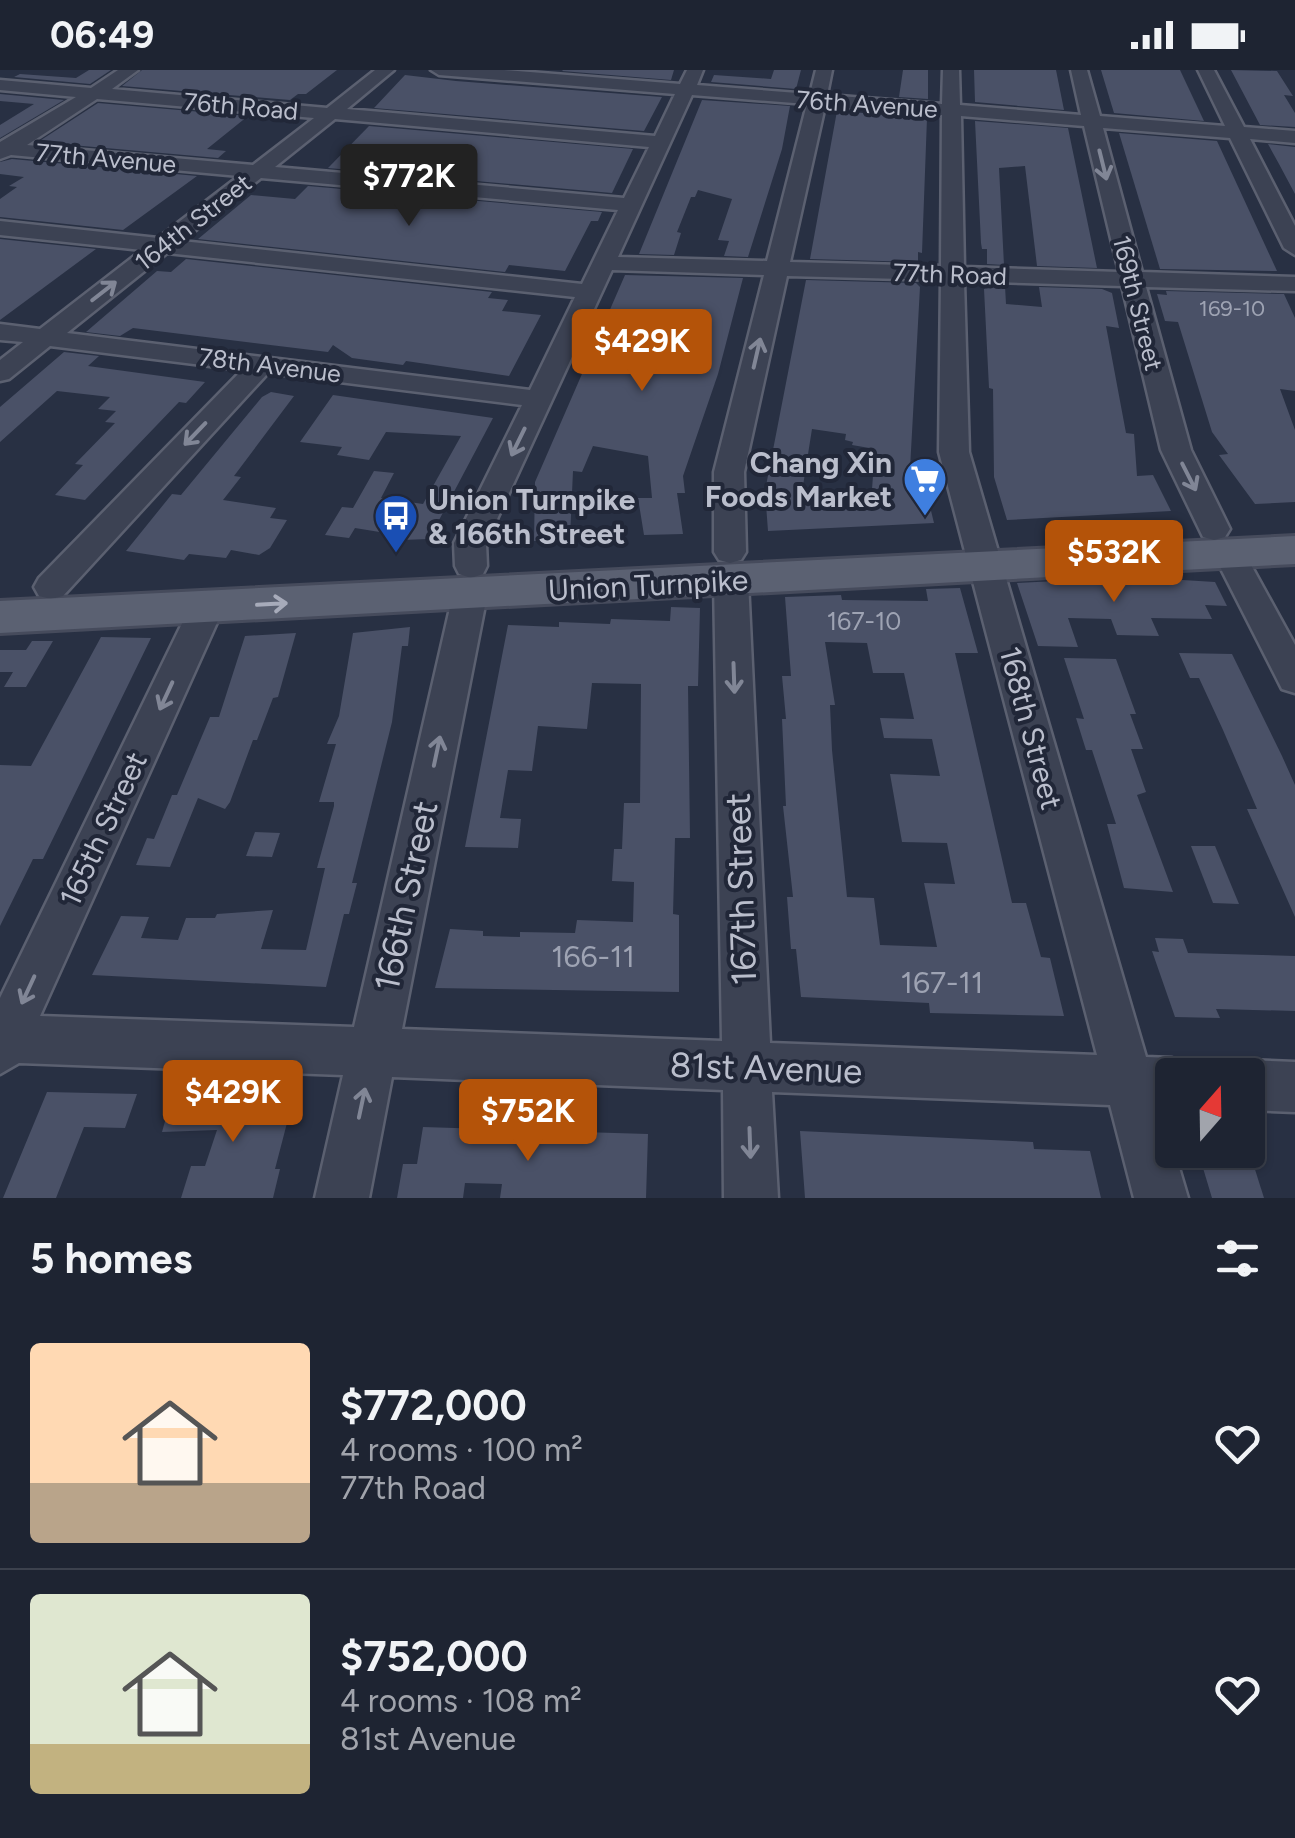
<!DOCTYPE html>
<html lang="en">
<head>
<meta charset="utf-8">
<style>
	:root { --surface:#1e2432; --page:#2b303e; --text:#f1f3f6; --muted:#a1a4ac; --line:#3c414d; --accent:#b45309 }
	body { margin:0; font-family:Figtree,sans-serif; background:var(--page); color:var(--text); height:100vh; display:flex; flex-direction:column; font-size:38px; white-space:nowrap }
	* { box-sizing:border-box; margin:0 }
	p { font-size:32px; color:var(--muted) }
	.icon { flex:none; width:55px; height:55px; fill:none; stroke:currentColor; stroke-width:2; stroke-linecap:round; stroke-linejoin:round }
	.map { position:relative; height:1128px; overflow:hidden }
	.sheet { display:flex; flex-direction:column; background:var(--surface); flex:1 }
	.sheet>* { flex:none }
	.needle { width:65px; rotate:20deg }
	.buttons { position:absolute; left:1155px; top:988px; display:grid; gap:20px }
	.buttons a { display:grid; place-items:center; width:110px; height:110px; border-radius:10px; background:var(--surface); box-shadow:0 2px 8px #0004,0 0 0 2px var(--line); font-size:50px }
	.price { position:absolute; translate:-50% -85px; padding:0 22px; border-radius:10px; background:var(--accent); color:#fff; font-size:32px; line-height:65px; filter:drop-shadow(0 2px 5px #0008) }
	.price::after { content:''; position:absolute; left:50%; top:60px; width:30px; height:22px; margin-left:-15px; background:inherit; clip-path:polygon(0 0,100% 0,50% 100%) }
	.price.selected { background:#222; color:#fff }
	ul { padding:0; list-style:none }
	li { display:flex; align-items:center; gap:30px; height:250px; padding:0 30px }
	li+li { border-top:2px solid var(--line) }
	li span { display:grid; place-items:center; flex:none; width:280px; height:200px; border-radius:10px; color:#555 }
	li>.icon { margin-inline-start:auto }
	span .icon { width:120px; height:120px; fill:#fffc; stroke-width:1 }
	li b { font-size:42px }
	h2 { display:flex; justify-content:space-between; align-items:center; height:120px; padding:0 30px; font-size:42px }
	.status { display:flex; justify-content:space-between; align-items:center; height:70px; padding:0 50px; background:var(--surface); direction:ltr }
	.status svg { height:28px; fill:currentColor }
	.map>svg:first-child { display:block }
	.building { fill:#4a5167; fill-rule:evenodd }
	.lines { fill:none; stroke-linecap:round; stroke-linejoin:round }
	.minor-casing { stroke:#5b6070; stroke-width:5 }
	.major-casing { stroke:#464b5c; stroke-width:6 }
	.minor { fill:#3c4253; fill-rule:evenodd }
	.major { fill:#5b6172; fill-rule:evenodd }
	.oneway { stroke:#818696 }
	.oneway2 { stroke:#a7abba }
	.labels { text-anchor:middle; dominant-baseline:central; stroke-width:8; stroke-linejoin:round; paint-order:stroke }
	.far-number-label { font-size:22px; fill:#9ea3b3 }
	.far-street-label { font-size:25px; fill:#babecc; stroke:#212738 }
	.number-label { font-size:25px; fill:#9ea3b3 }
	.poi-label { font-size:30px; font-weight:bold; fill:#babecc; stroke:#212738; text-anchor:end }
	.street-label { font-size:30px; fill:#babecc; stroke:#212738 }
	.near-number-label { font-size:30px; fill:#9ea3b3 }
	.near-street-label { font-size:35px; fill:#babecc; stroke:#212738 }
</style>
</head>
<body>
<div class="status"><b>06:49</b><svg viewBox="0 0 49 12"><path d="M0 12V9h3v3zM5 12V6h3v6zM10 12V3h3v9zM15 12V0h3v12zM26 1h20v11H26zM47 4h2v5h-2z"/></svg></div>
<div class="map">
<svg width="1295" height="1128" viewBox="0 0 1295 1128">
	<rect width="100%" height="100%" fill="#283043"/>
	<g class="building">
		<path d="M89,0h22l-21,14 -76,-7 6,-3 56,4z"/>
		<path d="M142,0h195l-31,24h-8l-8,6 -168,-14z"/>
		<path d="M674,0l-3,10 -109,-9 1,-1z"/>
		<path d="M774,0h27l-5,19 -85,-7 3,-7 57,4z"/>
		<path d="M903,0h25v29l-29,-2z"/>
		<path d="M974,0h82l8,40 -89,-8z"/>
		<path d="M1101,0h79l24,51 -90,-8z"/>
		<path d="M1231,0l46,1 16,25 -9,-1 11,18v14l-35,-2z"/>
		<path d="M405,5l51,6 206,16 -18,34 -270,-23z"/>
		<path d="M0,24l64,6 -64,38v-13l34,-21 -34,-3z"/>
		<path d="M702,30l88,6 -8,43 -34,108 -24,-1 5,-15 -11,-1 14,-41 -34,-9 -3,7h-4l-14,35 4,1 -7,22 -35,-1z"/>
		<path d="M98,33l150,13 -41,33 19,2 -8,7 -180,-16z"/>
		<path d="M837,41l90,7 -5,135 -4,-1v10l-108,-3z"/>
		<path d="M975,51l93,7 29,140 -60,-2 -12,-100 -26,2 5,97 -17,-1v-15h-5l-1,-6z"/>
		<path d="M369,56l264,23 -21,44 -284,-25z"/>
		<path d="M1119,63l98,8 60,130 -117,-2z"/>
		<path d="M1268,74l27,3v47l-16,-30z"/>
		<path d="M12,89l185,17 -74,54 -123,-13v-18l17,-12 -8,-1 15,-9 -24,-3v-12z"/>
		<path d="M308,116l294,26 -4,9h-7l-26,50 -56,-6 -4,7 -307,-33 53,-44 44,4z"/>
		<path d="M0,169l96,10 -96,71z"/>
		<path d="M186,189l306,33 -4,6 20,2 -6,11 39,4 -32,61 -103,-15 -3,4 -51,-7 -19,-13 -5,7 -195,-24 -13,8 -34,-4 71,-61 14,1z"/>
		<path d="M625,205l118,3 -25,96 -35,102 2,17h-8l6,41 -39,1 -6,-37h14l-4,-42 -55,-10 -11,26 -9,-1 -3,67 -36,3 1,-59z"/>
		<path d="M806,210l110,3 4,4 -11,200 16,-1 9,37 -166,8 -3,-40zM812,359l34,5 -1,6 8,2 -1,3 23,4 -3,40 -70,3z"/>
		<path d="M988,216h17l1,18 36,3 -3,-20 63,2 10,4 7,35 -13,-2 20,107 8,1 3,42 16,-1 18,36 -164,9 -13,-43 -1,-88 -4,-1 -5,-99z"/>
		<path d="M1166,221l118,3 11,24v73l-15,-2 15,41v72l-40,2 -36,-49 9,-1 -16,-22 -34,-110 -13,-1 -8,-27 10,1z"/>
		<path d="M64,282l35,4 -11,10 117,16 -19,21 -7,-1 -94,98 -30,-5 28,-30 -8,-1 40,-41 -10,-1 11,-11 -18,-2 12,-12 -53,-6 -57,51v-35z"/>
		<path d="M271,322l23,4 -60,80 7,1 -18,23 53,8 -6,10 17,2 -17,28 -11,7 -28,-5 -5,8 -37,-4 -5,6 -58,-9 46,-57 9,1 81,-98z"/>
		<path d="M333,325l160,23 -64,121 -27,1 2,-4 -49,-8 -6,10 -24,-3 17,-28 11,1 21,-37 20,2 -13,25 42,6 38,-68 -75,-4 -17,28 -32,-5 5,-8 -42,-5z"/>
		<path d="M1134,507l81,5 12,24 -22,-1 7,14 -61,-1 8,18 -42,-1 -6,-16 -43,-1 10,29 -40,-1 -21,-63z"/>
		<path d="M960,518l18,65h-23l57,250h14l15,54 9,1 14,58 -134,-3 -1,-10 -128,-6 -5,-48h-5l-4,-52h6l-10,-91h3l-4,-87h4l-4,-43h9l-6,-79 56,-2 1,5 86,1 -2,-12zM825,572l42,1 6,30h31l10,46 -34,-1 4,20 48,1 8,37 -50,-2 12,68 45,1 8,41 -31,-1 13,64 -57,-2 -6,-47 -27,-1 -15,-147 -2,-45h5z"/>
		<path d="M671,537l29,1 -2,78h-10l2,152h-15l-2,76 6,1v77l-244,-4 15,-59 33,2v5l37,1v-5l55,1 2,-13 56,2 1,-40 -22,-1 2,-32h8l2,-46h16l1,-119 -49,-1 -5,46 -49,-3 -6,45 -24,-1 -8,48 21,1 -3,29 -53,-1 43,-222 51,2v-5l51,2 1,-5 59,2z"/>
		<path d="M410,557l-2,19h-6l-10,76 -40,161h5l-8,31h-5l-18,73 -234,-12 29,-59 28,1 -8,21 37,2 8,-22h29l2,-4 56,-4 -12,39 45,1 19,-82h-8l17,-62v-4h-15l17,-58h-9l12,-28 14,-83z"/>
		<path d="M296,563l-18,64 -5,1 -16,42h-4l-23,62 -5,7 -27,-11 -28,69 -34,-2 11,-27 7,1 18,-44h5l33,-78h9l26,-81z"/>
		<path d="M101,567l50,1 -108,221h-10l-33,67v-161l31,1z"/>
		<path d="M32,571h21l-27,46h-22l9,-15h-13v-22h26z"/>
		<path d="M1179,583l53,1 50,102 13,29v132l-48,-108h10l-34,-79 -24,-52h-9z"/>
		<path d="M1064,588l52,1 20,55h-6l13,35h-12l15,43 -9,3 36,97 -49,-4 -17,-64h9l-24,-74h-6l-10,-32 8,1z"/>
		<path d="M255,762l25,1 -8,24 -26,-1z"/>
		<path d="M1191,776h24l24,58 -26,-1z"/>
		<path d="M1155,868l28,1 5,14 107,3v55l-79,-2 4,9 -45,-1 -23,-66 7,1z"/>
		<path d="M47,1022l90,2 -12,34 -41,-1 -28,71h-53z"/>
		<path d="M200,1028l50,5 2,-4 41,1 -18,69h5l-7,29h-92l10,-32h14l12,-36 -55,2 9,-32z"/>
		<path d="M423,1057l225,7 -2,64h-146l2,-14 -37,-1 -2,15h-66l6,-34h14z"/>
		<path d="M800,1061l233,11 1,7 56,2 11,47h-296z"/>
		<path d="M1200,1088l52,2 12,38h-52z"/>
	</g>
	<g class="lines">
		<defs>
			<g id="minor">
				<path d="M118,0h20l-26,19 215,19 48,-38h19l-47,39 308,27 20,-42 -236,-19 -8,-5h73l176,14 7,-14h16l-6,15 113,9 6,-24h16l-5,25 115,9 1,-34h16l1,35 121,10 -10,-45h16l13,46 125,10 -27,-56h16l30,57 51,4v12l-45,-4 45,87v29l-11,-7 -54,-110 -127,-10 39,144 153,5v14l-149,-4 45,163 39,79 -5,8 -11,3 -11,-3 -42,-87 -39,-164 -158,-5 5,171 177,605 26,1 17,8 4,9h-21v33l-11,-1 27,91h-54l-24,-93 -338,-13 6,106h-54l-1,-108 -331,-13 -23,121h-54l28,-123 -324,-12 -19,11v-76l190,-391 5,-9 12,-4 12,4 5,9 -184,409 314,11 99,-432 5,-9 12,-3 12,3 5,9 -85,434 320,12 -8,-460 5,-8 12,-4 12,4 5,8 22,462 327,12 -158,-603 2,-172 -154,-4 -43,196 2,80 -5,8 -11,3 -11,-3 -5,-8v-80l50,-197 -152,-5 -126,273 1,23 -4,8 -12,4 -12,-4 -4,-8 -1,-23 68,-138 -254,-32 -205,223 -12,3 -12,-3 -5,-9 5,-9 203,-208 -192,-24 -41,33 -9,2v-21l23,-18 -23,-2v-16l40,5 102,-79 -142,-15v-14l158,17 81,-62 -228,-21 -11,4v-17l76,-45 -76,-7v-10l91,8zM692,25l115,9 -40,157 -149,-4zM97,29l217,19 -61,47 -226,-20zM825,36l117,9 -1,151 -151,-4zM961,46l123,10 35,146 -155,-5zM335,49l314,28 -25,51 -349,-31zM261,108l357,32 -36,74 -400,-43zM167,183l408,44 -45,93 -463,-57z"/>
				<path d="M1229,472l11,3 55,100v48l-13,-4 -69,-136 5,-8z"/>
				<path d="M1248,990l47,2v50l-47,-2v-35h-21l3,-8z"/>
			</g>
			<path id="major" d="M1295,466v28l-1295,69v-32z"/>
		</defs>
		<use href="#minor" class="minor-casing"/>
		<use href="#major" class="major-casing"/>
		<use href="#minor" class="minor"/>
		<use href="#major" class="major"/>
	</g>
	<defs><path id="oneway-shaft" d="M-6 0H5M1.5-3L5.5 0L1.5 3" fill="none" stroke-width="1.6" stroke-linecap="round" stroke-linejoin="round" transform="scale(2.5)"/></defs>
	<g class="oneway">
		<use href="#oneway-shaft" transform="translate(1103 95) rotate(76)"/>
		<use href="#oneway-shaft" transform="translate(104 221) rotate(-38)"/>
		<use href="#oneway-shaft" transform="translate(757 283) rotate(-77)"/>
		<use href="#oneway-shaft" transform="translate(195 364) rotate(134)"/>
		<use href="#oneway-shaft" transform="translate(518 372) rotate(116)"/>
		<use href="#oneway-shaft" transform="translate(1189 407) rotate(63)"/>
		<use href="#oneway-shaft" transform="translate(734 608) rotate(88)"/>
		<use href="#oneway-shaft" transform="translate(166 626) rotate(115)"/>
		<use href="#oneway-shaft" transform="translate(437 681) rotate(-78)"/>
		<use href="#oneway-shaft" transform="translate(28 920) rotate(115)"/>
		<use href="#oneway-shaft" transform="translate(362 1033) rotate(-78)"/>
		<use href="#oneway-shaft" transform="translate(750 1073) rotate(88)"/>
	</g>
	<use class="oneway2" href="#oneway-shaft" transform="translate(272 534) rotate(-3)"/>
	<defs>
		<symbol id="supermarket-pin" viewBox="-11 -11 22 30"><path d="M0 17L-7.5 6A9.5 9.5 0 1 1 7.5 6Z" fill="#3f7fe0" stroke="#212738"/><path d="M-6-5.5h2.5l.6 2H6L4.5 2H-2.5L-4.4-4H-6ZM-1.5 3.2a1.3 1.3 0 1 0 .1 0ZM3 3.2a1.3 1.3 0 1 0 .1 0Z" fill="#fff"/></symbol>
		<symbol id="bus-pin" viewBox="-11 -11 22 30"><path d="M0 17L-7.5 6A9.5 9.5 0 1 1 7.5 6Z" fill="#1a4fb4" stroke="#212738"/><path d="M-5-6H5V4H4V6H2V4H-2V6H-4V4H-5ZM-3.5-4V0h7V-4ZM-3.5 1.2v1.5H-2V1.2ZM2 1.2v1.5H3.5V1.2Z" fill="#fff"/></symbol>
	</defs>
	<g fill-rule="evenodd">
		<use href="#supermarket-pin" x="900" y="384" width="50" height="68"/>
		<use href="#bus-pin" x="371" y="421" width="50" height="68"/>
	</g>
	<g class="labels">
		<g class="far-number-label">
			<text x="1232" y="238">169-10</text>
		</g>
		<g class="far-street-label">
			<text transform="translate(867 34) rotate(4)">76th Avenue</text>
			<text transform="translate(241 36) rotate(5)">76th Road</text>
			<text transform="translate(106 88) rotate(5)">77th Avenue</text>
			<text transform="translate(193 152) rotate(-38)">164th Street</text>
			<text transform="translate(950 204) rotate(2)">77th Road</text>
			<text transform="translate(1138 233) rotate(76)">169th Street</text>
			<text transform="translate(270 295) rotate(7)">78th Avenue</text>
		</g>
		<g class="number-label">
			<text x="864" y="551">167-10</text>
		</g>
		<g class="poi-label">
			<text x="892" y="392">Chang Xin<tspan x="892" dy="34">Foods Market</tspan></text>
			<text x="428" y="429" text-anchor="start">Union Turnpike<tspan x="428" dy="34">&amp; 166th Street</tspan></text>
		</g>
		<g class="street-label">
			<text transform="translate(648 515) rotate(-3)">Union Turnpike</text>
			<text transform="translate(1031 658) rotate(75)">168th Street</text>
			<text transform="translate(103 759) rotate(-65)">165th Street</text>
		</g>
		<g class="near-number-label">
			<text x="593" y="886">166-11</text>
			<text x="942" y="912">167-11</text>
		</g>
		<g class="near-street-label">
			<text transform="translate(741 819) rotate(-92)">167th Street</text>
			<text transform="translate(406 826) rotate(-78)">166th Street</text>
			<text transform="translate(766 998) rotate(2)">81st Avenue</text>
		</g>
	</g>
</svg>
<div class="buttons">
<a><svg class="needle" viewBox="-14 -14 28 28"><path d="M0-13l5 13h-10z" fill="#e53935"/><path d="M0 13l5-13h-10z" fill="#a1a4ac"/></svg></a>
</div>
<b class="price selected" style="left:409px;top:159px">$772K</b>
<b class="price" style="left:642px;top:324px">$429K</b>
<b class="price" style="left:1114px;top:535px">$532K</b>
<b class="price" style="left:233px;top:1075px">$429K</b>
<b class="price" style="left:528px;top:1094px">$752K</b>
</div>
<section class="sheet">
<h2>5 homes<svg class="icon" aria-label="filters" viewBox="0 0 24 24"><path d="M4 7h16M4 17h16"/><circle cx="9" cy="7" r="2"/><circle cx="15" cy="17" r="2"/></svg></h2>
<ul>
<li><span style="background:linear-gradient(#ffd9b3 70%,#b9a48a 0)"><svg class="icon" aria-label="home" viewBox="0 0 24 24"><path d="M3 11l9-7 9 7M6 9v11h12V9"/></svg></span><div><b>$772,000</b><p>4 rooms · 100 m²</p><p>77th Road</p></div><svg class="icon" aria-label="heart" viewBox="0 0 24 24"><path d="M12 20l-8-8c-3-5 5-10 8-4 3-6 11-1 8 4z"/></svg></li>
<li><span style="background:linear-gradient(#dfe7d0 75%,#c2b280 0)"><svg class="icon" aria-label="home" viewBox="0 0 24 24"><path d="M3 11l9-7 9 7M6 9v11h12V9"/></svg></span><div><b>$752,000</b><p>4 rooms · 108 m²</p><p>81st Avenue</p></div><svg class="icon" aria-label="heart" viewBox="0 0 24 24"><path d="M12 20l-8-8c-3-5 5-10 8-4 3-6 11-1 8 4z"/></svg></li>
</ul>
</section>
</body>
</html>
